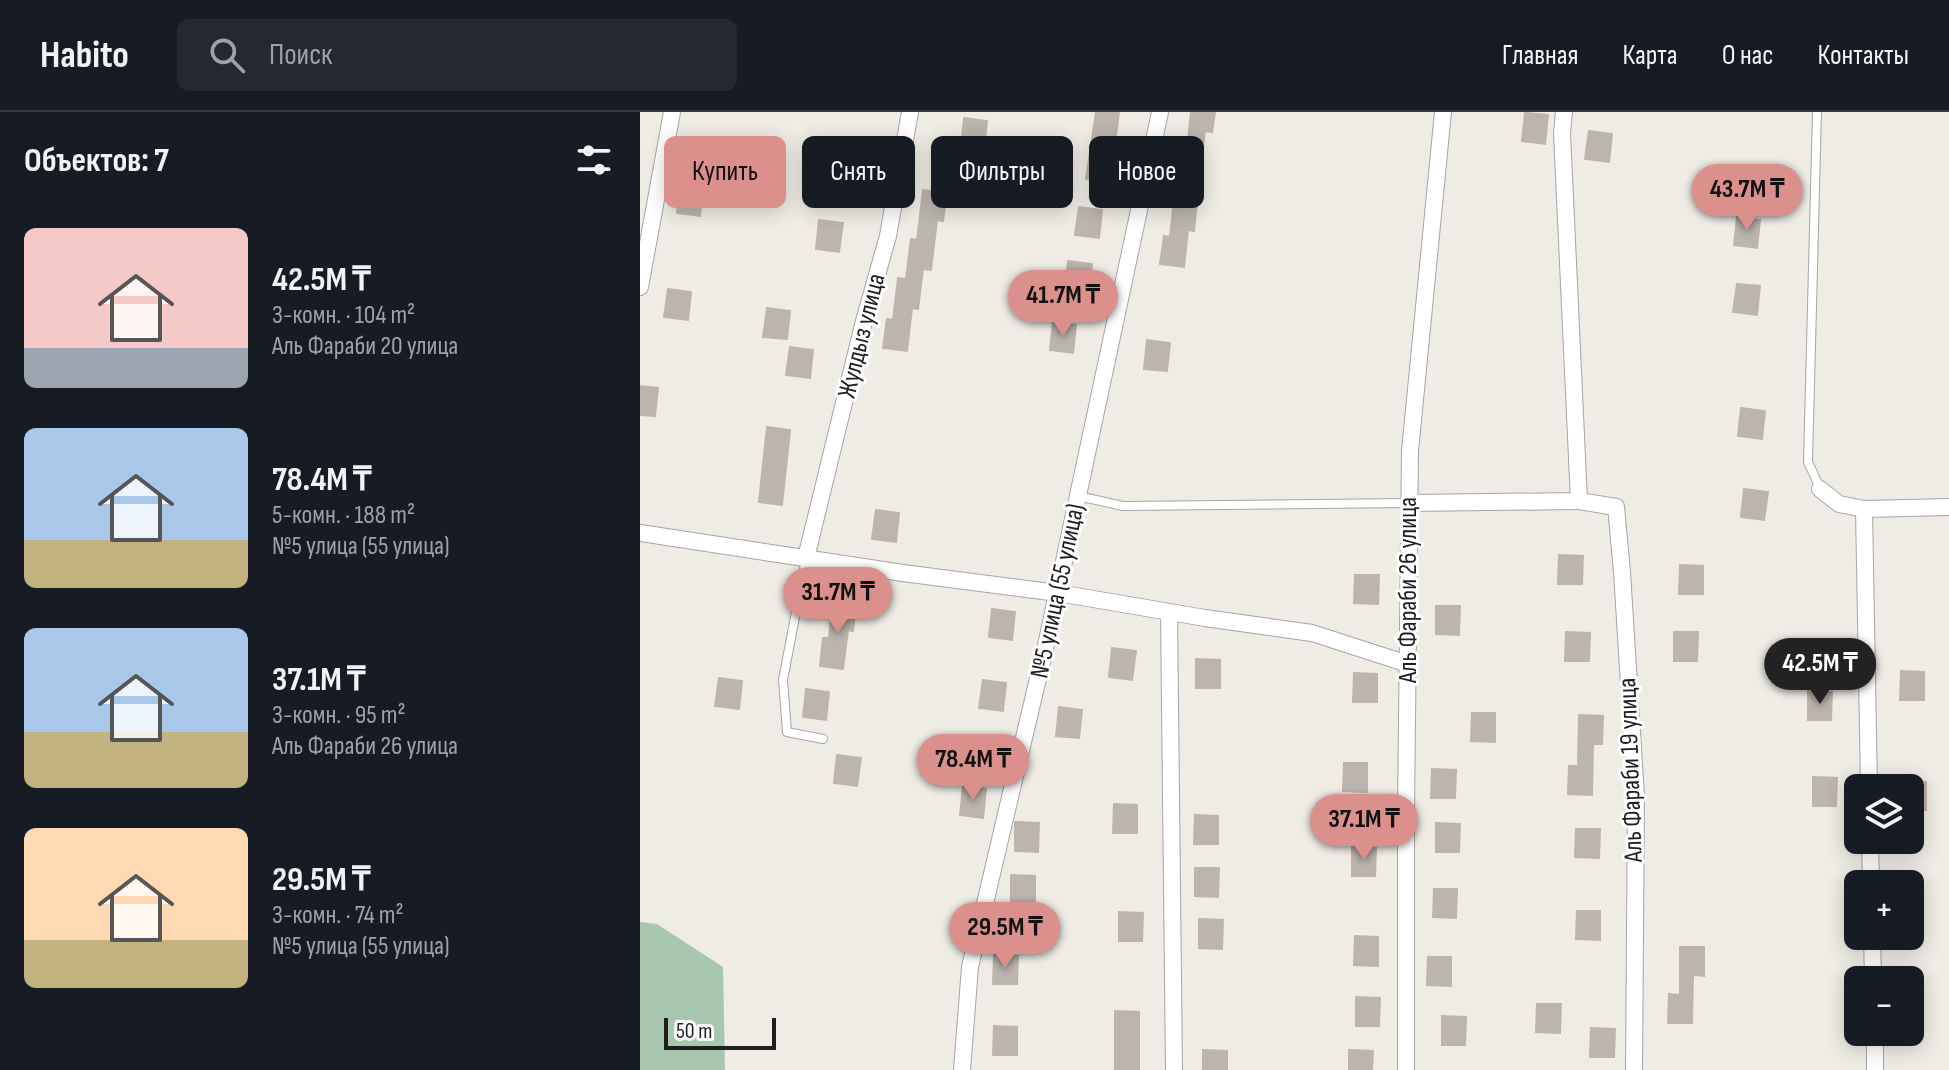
<!DOCTYPE html>
<html lang="ru">
<head>
<meta charset="utf-8">
<style>
	:root { --surface:#171b24; --page:#242831; --text:#f1f3f6; --muted:#9ea1a6; --line:#363941; --accent:#dc908c }
	body { margin:0; font-family:"Sofia Sans Condensed",sans-serif; background:var(--page); color:var(--text); height:100vh; display:flex; flex-direction:column; font-size:30px; white-space:nowrap }
	* { box-sizing:border-box; margin:0 }
	p { font-size:26px; color:var(--muted) }
	.icon { flex:none; width:44px; height:44px; fill:none; stroke:currentColor; stroke-width:2; stroke-linecap:round; stroke-linejoin:round }
	.map { position:relative; flex:1; overflow:hidden }
	.drawer { display:flex; flex-direction:column; background:var(--surface); width:640px }
	.drawer>* { flex:none }
	.banner { position:absolute; left:24px; top:24px; width:760px; height:72px; display:flex; gap:16px }
	.controls { position:absolute; left:1204px; top:662px; display:grid; gap:16px }
	.controls a { display:grid; place-items:center; width:80px; height:80px; border-radius:12px; background:var(--surface); box-shadow:0 4px 20px #0003; font-size:40px }
	.scale { position:absolute; left:24px; bottom:20px; width:112px; box-sizing:border-box; padding-left:8px; border:4px solid #1e1e1e; border-top:0; font-size:22px; line-height:28px; white-space:nowrap; color:#1e1e1e; -webkit-text-stroke:6px #fff; paint-order:stroke }
	.price { position:absolute; translate:-50% -68px; padding:0 18px; border-radius:28px; background:var(--accent); color:#111; font-size:26px; line-height:52px; filter:drop-shadow(0 2px 4px #0008) }
	.price::after { content:''; position:absolute; left:50%; top:48px; width:24px; height:18px; margin-left:-12px; background:inherit; clip-path:polygon(0 0,100% 0,50% 100%) }
	.price.active { background:#222; color:#fff }
	ul { padding:0; list-style:none }
	li { display:flex; align-items:center; gap:24px; height:200px; padding:0 24px }
	li span { display:grid; place-items:center; flex:none; width:224px; height:160px; border-radius:12px; color:#555 }
	li>.icon { margin-inline-start:auto }
	span .icon { width:96px; height:96px; fill:#fffc; stroke-width:1 }
	li b { font-size:34px }
	h2 { display:flex; justify-content:space-between; align-items:center; height:96px; padding:0 24px; font-size:34px }
	.tag { padding:0 28px; border-radius:12px; background:var(--surface); box-shadow:0 4px 20px #0003; font-size:28px; line-height:72px }
	.tag.active { background:var(--accent); color:#111 }
	header { display:flex; align-items:center; gap:48px; box-sizing:border-box; height:112px; padding:0 40px; background:var(--surface); border-bottom:2px solid var(--line) }
	header strong { font-size:38px }
	nav { display:flex; gap:44px; margin-inline-start:auto; font-size:28px }
	.search { width:560px; height:72px; background:var(--page); display:flex; align-items:center; gap:20px; box-sizing:border-box; padding:0 28px; border-radius:12px; color:var(--muted); font-size:30px }
	main { display:flex; flex:1; min-height:0 }
	.map>svg:first-child { display:block }
	.cemetery { fill:#a7c7ae }
	.building { fill:#bbb5ae; stroke:#c0b4a8; stroke-width:2 }
	.lines { fill:none; stroke-linecap:round; stroke-linejoin:round }
	.lane-casing { stroke:#a5a5a5; stroke-width:10 }
	.street-casing { stroke:#a5a5a5; stroke-width:18 }
	.lane { stroke:#fff; stroke-width:8 }
	.street { stroke:#fff; stroke-width:16 }
	.labels { text-anchor:middle; dominant-baseline:central; stroke-width:6; stroke-linejoin:round; paint-order:stroke }
	.street-label { font-size:26px; fill:#1e1e1e; stroke:#fff }
</style>
</head>
<body>
<header>
<strong>Habito</strong>
<div class="search"><svg class="icon" aria-label="search" viewBox="0 0 24 24"><circle cx="10" cy="10" r="6"/><path d="M15 15l6 6"/></svg>Поиск</div>
<nav><a>Главная</a><a>Карта</a><a>О нас</a><a>Контакты</a></nav>
</header>
<main>
<section class="drawer">
<h2>Объектов: 7<svg class="icon" aria-label="filters" viewBox="0 0 24 24"><path d="M4 7h16M4 17h16"/><circle cx="9" cy="7" r="2"/><circle cx="15" cy="17" r="2"/></svg></h2>
<ul>
<li><span style="background:linear-gradient(#f6c9c9 75%,#9aa5b1 0)"><svg class="icon" aria-label="home" viewBox="0 0 24 24"><path d="M3 11l9-7 9 7M6 9v11h12V9"/></svg></span><div><b>42.5M ₸</b><p>3-комн. · 104 m²</p><p>Аль Фараби 20 улица</p></div></li>
<li><span style="background:linear-gradient(#a9c7e8 70%,#c2b280 0)"><svg class="icon" aria-label="home" viewBox="0 0 24 24"><path d="M3 11l9-7 9 7M6 9v11h12V9"/></svg></span><div><b>78.4M ₸</b><p>5-комн. · 188 m²</p><p>№5 улица (55 улица)</p></div></li>
<li><span style="background:linear-gradient(#a9c7e8 65%,#c2b280 0)"><svg class="icon" aria-label="home" viewBox="0 0 24 24"><path d="M3 11l9-7 9 7M6 9v11h12V9"/></svg></span><div><b>37.1M ₸</b><p>3-комн. · 95 m²</p><p>Аль Фараби 26 улица</p></div></li>
<li><span style="background:linear-gradient(#ffd9b3 70%,#c2b280 0)"><svg class="icon" aria-label="home" viewBox="0 0 24 24"><path d="M3 11l9-7 9 7M6 9v11h12V9"/></svg></span><div><b>29.5M ₸</b><p>3-комн. · 74 m²</p><p>№5 улица (55 улица)</p></div></li>
</ul>
</section>
<div class="map">
<svg width="1309" height="958" viewBox="0 0 1309 958">
	<rect width="100%" height="100%" fill="#efece5"/>
	<path class="cemetery" d="M0,810l17,2 66,43 2,103h-85z"/>
	<g class="building">
		<path d="M456,0h23l-9,70 -24,-3z"/>
		<path d="M551,0h24l-3,20 -7,-1 -6,48 -23,-3 4,-28 7,1z"/>
		<path d="M885,1l23,2 -3,29 -23,-3z"/>
		<path d="M324,6l23,3 -3,28 -23,-3z"/>
		<path d="M949,19l23,3 -3,28 -24,-3z"/>
		<path d="M189,30l24,2 -4,29 -23,-3z"/>
		<path d="M40,73l23,3 -3,28 -23,-3z"/>
		<path d="M283,78l24,3 -4,28 -6,-1 -6,50 -8,-1 -5,40 -6,-1 -5,43 -24,-3 4,-29 6,1 5,-42 8,1 5,-40 6,1z"/>
		<path d="M534,87l23,3 -3,29 -6,-1 -4,37 -24,-3 4,-28 6,1z"/>
		<path d="M439,95l23,3 -3,28 -24,-3z"/>
		<path d="M1097,105l23,3 -3,28 -23,-3z"/>
		<path d="M179,108l24,3 -4,29 -23,-3z"/>
		<path d="M428,149l24,3 -3,29 -24,-3z"/>
		<path d="M1097,172l23,2 -3,29 -24,-3z"/>
		<path d="M28,177l23,3 -3,28 -24,-3z"/>
		<path d="M127,196l23,3 -3,28 -24,-2z"/>
		<path d="M413,210l23,3 -3,28 -23,-3z"/>
		<path d="M507,228l23,3 -3,28 -23,-2z"/>
		<path d="M150,235l23,3 -3,28 -24,-3z"/>
		<path d="M0,274l18,2 -3,28 -15,-1z"/>
		<path d="M1101,296l24,3 -3,28 -24,-3z"/>
		<path d="M127,315l23,3 -8,75 -23,-3z"/>
		<path d="M1104,377l24,3 -4,28 -23,-3z"/>
		<path d="M236,398l23,3 -3,29 -24,-3z"/>
		<path d="M919,443l24,1 -1,28h-24z"/>
		<path d="M1040,453l23,1v28h-24z"/>
		<path d="M715,463h24l-1,29 -24,-1z"/>
		<path d="M193,488l23,3 -3,28 -5,-1 -5,39 -23,-3 3,-28h6z"/>
		<path d="M796,494h24l-1,29 -23,-1z"/>
		<path d="M352,497l23,3 -3,28 -23,-3z"/>
		<path d="M926,520l24,1 -1,28h-24z"/>
		<path d="M1034,520h24l-1,29h-23z"/>
		<path d="M472,536l24,3 -4,29 -23,-3z"/>
		<path d="M556,547l24,1v28h-24z"/>
		<path d="M1261,559l23,1v28h-24z"/>
		<path d="M714,561l23,1v28h-24z"/>
		<path d="M79,566l23,3 -3,28 -24,-3z"/>
		<path d="M343,568l23,3 -3,28 -24,-3z"/>
		<path d="M166,577l23,3 -3,28 -23,-3z"/>
		<path d="M1168,579l24,1 -1,28h-23z"/>
		<path d="M419,595l23,3 -3,28 -23,-2z"/>
		<path d="M832,601h23v29l-24,-1z"/>
		<path d="M939,603l24,1 -1,28h-9l-1,51 -24,-1 1,-28h9z"/>
		<path d="M197,643l24,3 -4,28 -23,-3z"/>
		<path d="M704,651h23v29l-24,-1z"/>
		<path d="M792,657l24,1 -1,28h-24z"/>
		<path d="M1173,665l24,1 -1,28h-23z"/>
		<path d="M1270,669l16,1v28h-16z"/>
		<path d="M323,674l23,3 -3,29 -23,-3z"/>
		<path d="M474,692l23,1v28h-24z"/>
		<path d="M555,703l23,1v28h-24z"/>
		<path d="M375,710l24,1 -1,29 -23,-1z"/>
		<path d="M796,711l24,1 -1,28h-23z"/>
		<path d="M936,717h24l-1,29 -24,-1z"/>
		<path d="M712,735l24,1 -1,28h-23z"/>
		<path d="M555,756h24l-1,29 -23,-1z"/>
		<path d="M371,763l24,1v28h-24z"/>
		<path d="M794,777h23l-1,29 -23,-1z"/>
		<path d="M937,799h23v29l-24,-1z"/>
		<path d="M479,800l24,1 -1,28h-23z"/>
		<path d="M559,807l24,1 -1,29 -23,-1z"/>
		<path d="M715,824l23,1v29l-24,-1z"/>
		<path d="M1040,835h24v29l-11,-1 -1,48h-24l1,-29 11,1z"/>
		<path d="M354,843l24,1 -1,28h-24z"/>
		<path d="M788,845h23v29l-24,-1z"/>
		<path d="M716,885l24,1 -1,28h-23z"/>
		<path d="M897,892h24l-1,29 -24,-1z"/>
		<path d="M475,899l24,1v58h-24z"/>
		<path d="M802,904l24,1 -1,28h-23z"/>
		<path d="M354,914l23,1v28h-24z"/>
		<path d="M951,916l24,1 -1,28h-24z"/>
		<path d="M563,938l24,1v19h-24z"/>
		<path d="M709,938l24,1 -1,19h-23z"/>
	</g>
	<g class="lines">
		<defs>
			<g id="lane">
				<path d="M1177,0l-9,350 12,26"/>
				<path d="M438,384l45,10 285,-3"/>
				<path d="M166,447l-23,121 4,52 36,7"/>
			</g>
			<g id="street">
				<path d="M0,175l32,-175"/>
				<path d="M1180,377l19,15 25,5 85,-2"/>
				<path d="M939,389l37,6 6,65 14,225 -2,273"/>
				<path d="M769,391l170,-2 -17,-368 2,-21"/>
				<path d="M1224,397l5,279"/>
				<path d="M0,421l263,40 155,20 147,25 107,15 96,31"/>
				<path d="M166,446l58,-237 24,-85 22,-124"/>
				<path d="M529,500l5,458"/>
				<path d="M1230,728l1,44"/>
				<path d="M1232,824l1,44"/>
				<path d="M1235,920v38"/>
				<path d="M322,958l8,-103 78,-331 112,-524"/>
				<path d="M766,958v-258l4,-361 33,-339"/>
			</g>
		</defs>
		<use href="#lane" class="lane-casing"/>
		<use href="#street" class="street-casing"/>
		<use href="#lane" class="lane"/>
		<use href="#street" class="street"/>
	</g>
	<g class="labels">
		<g class="street-label">
			<text transform="translate(222 224) rotate(-76)">Жулдыз улица</text>
			<text transform="translate(768 478) rotate(-90)">Аль Фараби 26 улица</text>
			<text transform="translate(418 479) rotate(-78)">№5 улица (55 улица)</text>
			<text transform="translate(991 658) rotate(-92)">Аль Фараби 19 улица</text>
		</g>
	</g>
</svg>
<div class="controls">
<a><svg class="icon" aria-label="layers" viewBox="0 0 24 24"><path d="M12 4l9 5-9 5-9-5zM3 14l9 5 9-5"/></svg></a>
<a>+</a>
<a>−</a>
</div>
<div class="scale">50 m</div>
<b class="price" style="left:1107px;top:120px">43.7M ₸</b>
<b class="price" style="left:423px;top:226px">41.7M ₸</b>
<b class="price" style="left:198px;top:523px">31.7M ₸</b>
<b class="price active" style="left:1180px;top:594px">42.5M ₸</b>
<b class="price" style="left:333px;top:690px">78.4M ₸</b>
<b class="price" style="left:724px;top:750px">37.1M ₸</b>
<b class="price" style="left:365px;top:858px">29.5M ₸</b>
<div class="banner">
<a class="tag active">Купить</a>
<a class="tag">Снять</a>
<a class="tag">Фильтры</a>
<a class="tag">Новое</a>
</div>
</div>
</main>
</body>
</html>
